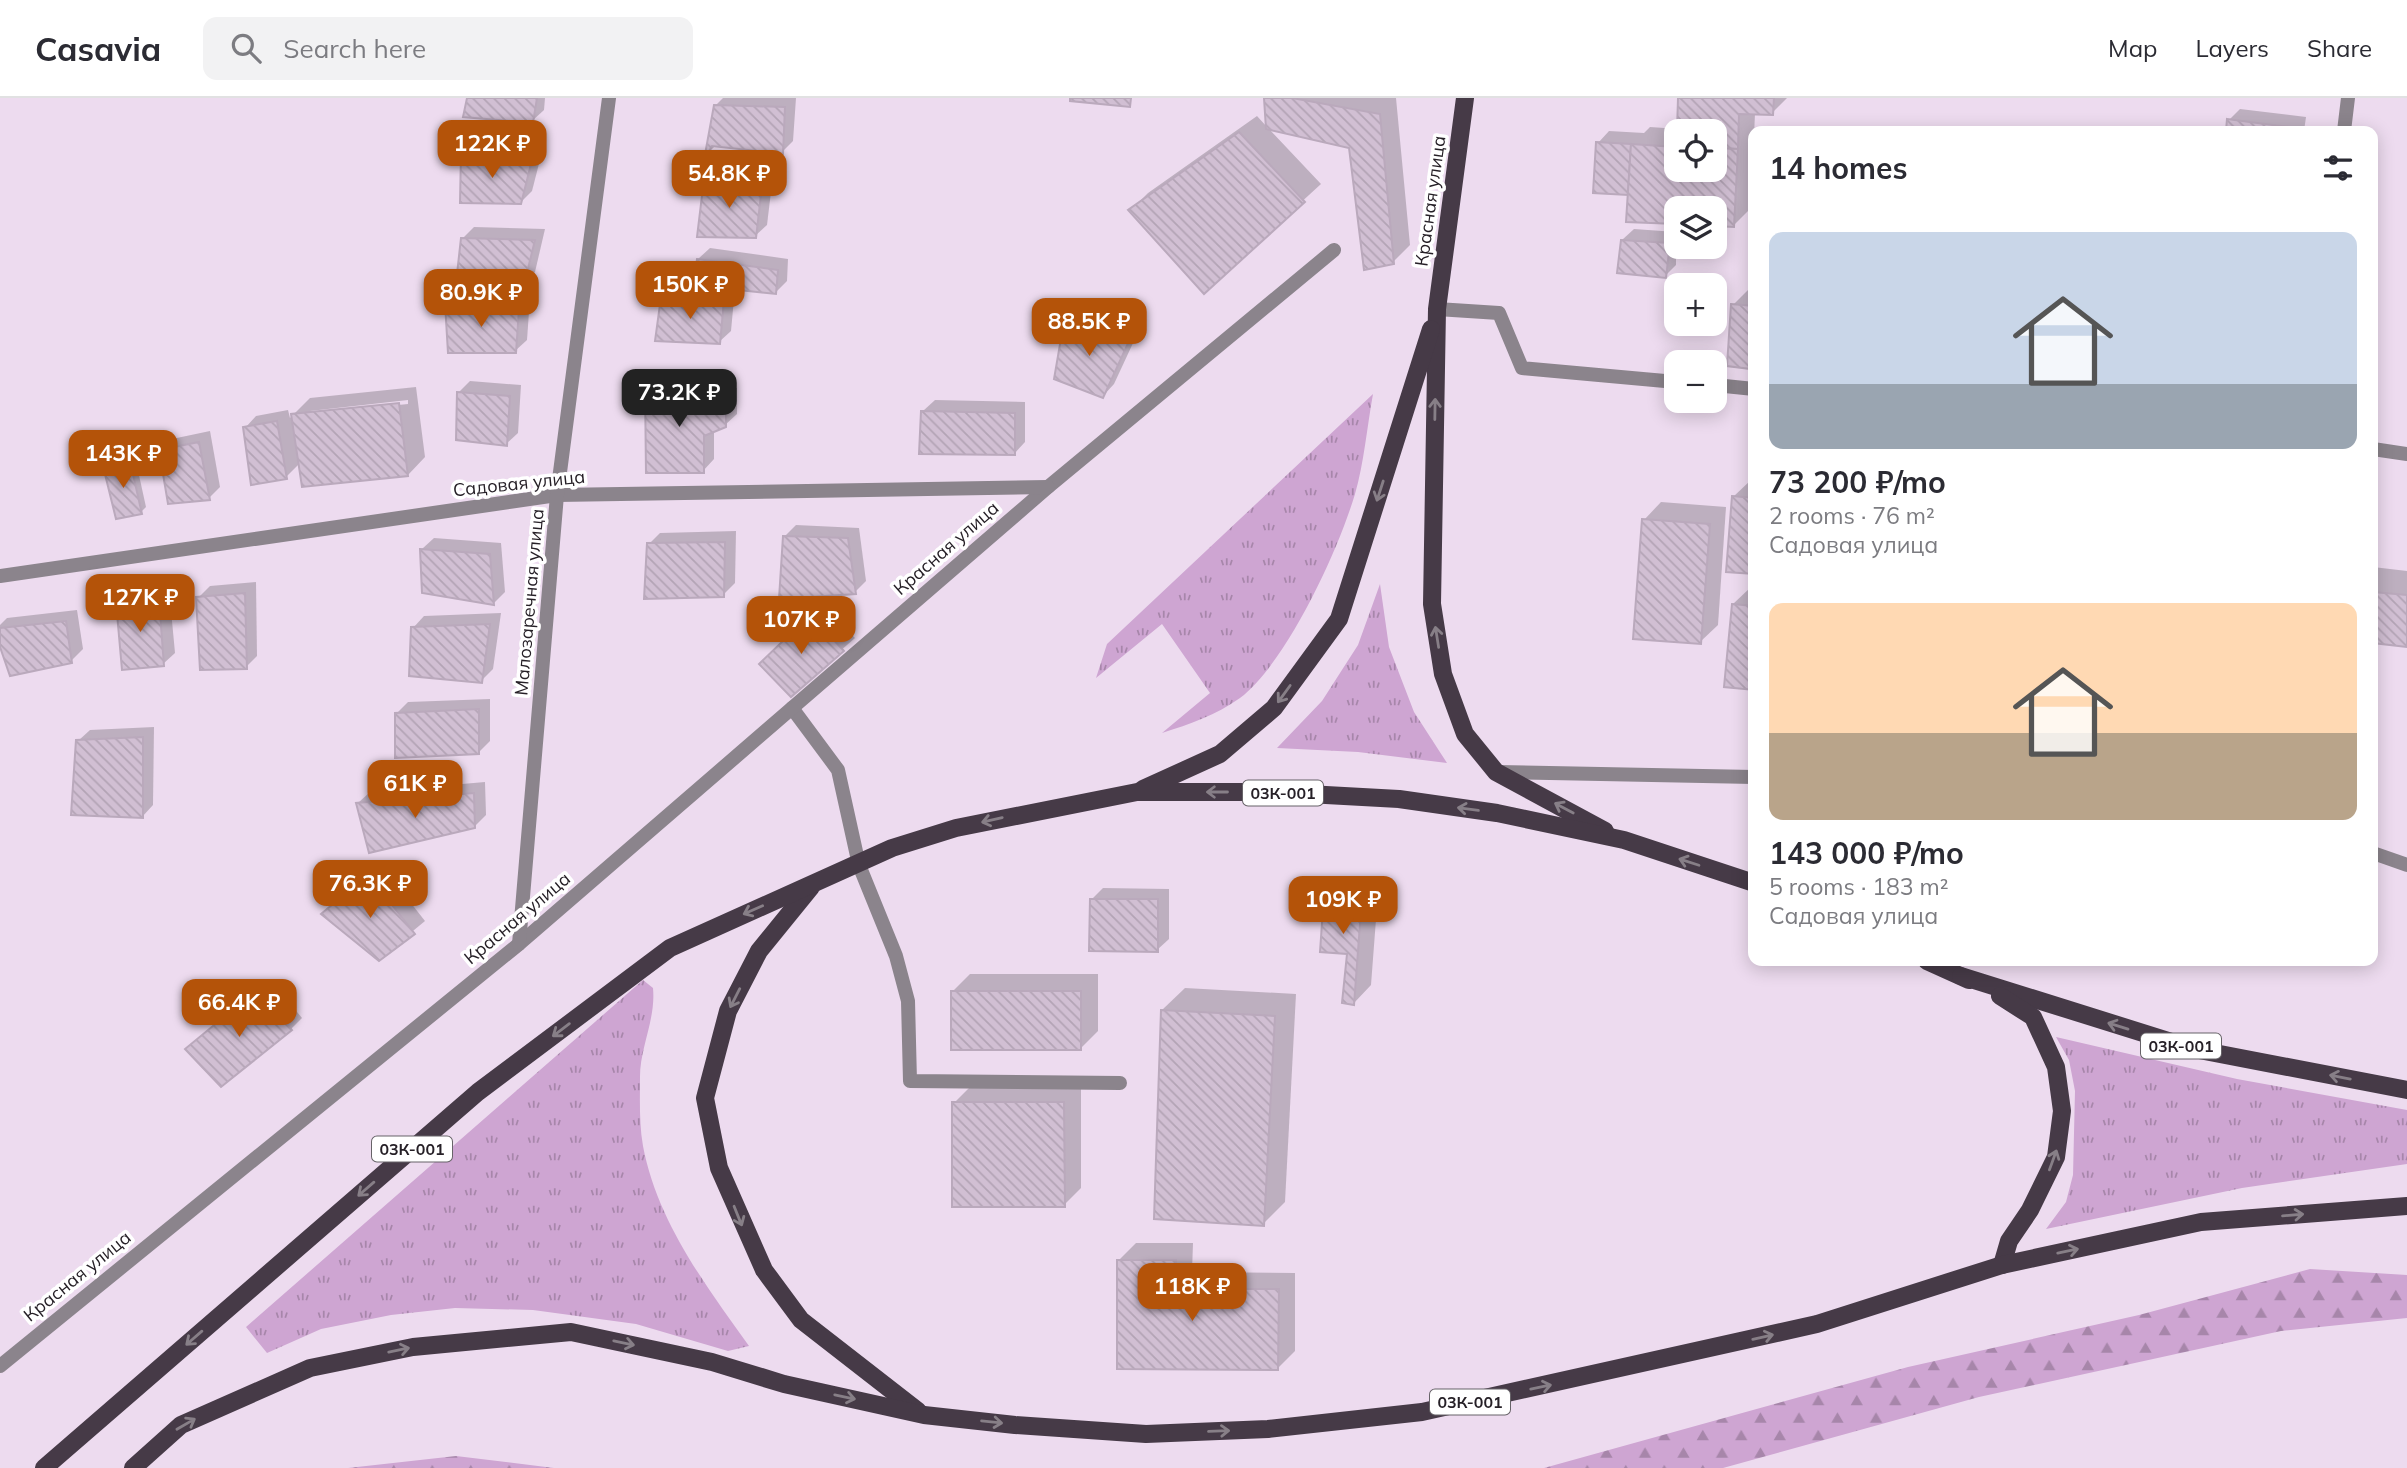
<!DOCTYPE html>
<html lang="en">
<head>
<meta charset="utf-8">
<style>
	:root { --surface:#fff; --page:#f2f2f3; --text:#2b2b33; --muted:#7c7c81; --line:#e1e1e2; --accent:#b45309 }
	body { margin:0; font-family:Mulish,sans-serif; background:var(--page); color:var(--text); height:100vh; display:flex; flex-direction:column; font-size:26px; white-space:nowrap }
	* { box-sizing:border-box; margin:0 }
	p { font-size:23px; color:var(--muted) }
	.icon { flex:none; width:38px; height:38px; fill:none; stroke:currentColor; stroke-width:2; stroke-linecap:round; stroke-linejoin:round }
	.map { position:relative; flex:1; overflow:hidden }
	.drawer { position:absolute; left:1748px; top:28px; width:630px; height:840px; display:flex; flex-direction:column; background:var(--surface); border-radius:14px; box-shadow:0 4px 18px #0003 }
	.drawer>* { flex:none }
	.tools { position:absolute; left:1664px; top:21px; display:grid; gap:14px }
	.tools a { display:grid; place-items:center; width:63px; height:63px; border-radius:14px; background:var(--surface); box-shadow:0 4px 18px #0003; font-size:35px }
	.price { position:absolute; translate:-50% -60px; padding:0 16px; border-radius:14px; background:var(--accent); color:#fff; font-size:23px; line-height:46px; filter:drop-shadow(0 2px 4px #0008) }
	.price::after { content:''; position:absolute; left:50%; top:42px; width:21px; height:16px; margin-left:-10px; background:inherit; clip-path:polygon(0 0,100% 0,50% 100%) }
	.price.selected { background:#222; color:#fff }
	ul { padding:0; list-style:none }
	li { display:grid; align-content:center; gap:14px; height:371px; padding:0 21px }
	li span { display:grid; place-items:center; height:217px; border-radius:14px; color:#555 }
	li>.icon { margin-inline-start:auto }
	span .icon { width:126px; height:126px; fill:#fffc; stroke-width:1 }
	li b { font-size:30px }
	h2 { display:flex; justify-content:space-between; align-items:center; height:84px; padding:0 21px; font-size:30px }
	header { display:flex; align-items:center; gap:42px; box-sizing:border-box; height:98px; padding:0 35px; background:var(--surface); border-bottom:2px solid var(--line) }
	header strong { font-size:33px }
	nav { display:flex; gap:38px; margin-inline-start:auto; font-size:24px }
	.search { width:490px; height:63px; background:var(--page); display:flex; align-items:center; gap:18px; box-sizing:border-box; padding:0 24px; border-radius:14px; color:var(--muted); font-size:26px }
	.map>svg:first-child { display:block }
	.grass { fill:url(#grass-tufts) }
	.forest { fill:url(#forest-firs) }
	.shadow { fill:#0003; fill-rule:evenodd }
	.building { fill:url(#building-back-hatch); stroke:#baa9bc; stroke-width:2 }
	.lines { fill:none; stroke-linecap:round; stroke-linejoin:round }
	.lane { stroke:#8b848c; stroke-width:14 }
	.street { stroke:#8b848c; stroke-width:14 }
	.primary { stroke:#463a47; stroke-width:18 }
	.oneway { stroke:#877f87 }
	.labels { text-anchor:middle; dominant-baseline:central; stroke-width:7; stroke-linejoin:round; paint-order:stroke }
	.shield { fill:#fff; stroke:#676368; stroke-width:2 }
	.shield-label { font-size:16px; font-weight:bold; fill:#262027 }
	.street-label { font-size:18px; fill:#262027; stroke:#fff }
</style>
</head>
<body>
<header>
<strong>Casavia</strong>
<div class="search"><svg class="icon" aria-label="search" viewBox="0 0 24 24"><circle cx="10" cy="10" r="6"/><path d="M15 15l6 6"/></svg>Search here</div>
<nav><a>Map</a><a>Layers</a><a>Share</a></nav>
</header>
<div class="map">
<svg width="2407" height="1370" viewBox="0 0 2407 1370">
	<defs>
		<pattern id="grass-tufts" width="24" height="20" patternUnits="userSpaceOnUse" patternTransform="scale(1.75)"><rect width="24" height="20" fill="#cea5d2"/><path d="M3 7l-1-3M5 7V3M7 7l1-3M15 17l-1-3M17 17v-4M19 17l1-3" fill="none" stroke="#a786aa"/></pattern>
		<pattern id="forest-firs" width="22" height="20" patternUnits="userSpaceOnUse" patternTransform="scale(1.75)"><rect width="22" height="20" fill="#cea5d2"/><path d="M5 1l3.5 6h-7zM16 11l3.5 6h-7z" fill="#a786aa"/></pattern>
		<pattern id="building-back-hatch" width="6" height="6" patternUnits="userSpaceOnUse" patternTransform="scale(1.75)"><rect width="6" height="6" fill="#d1bfd3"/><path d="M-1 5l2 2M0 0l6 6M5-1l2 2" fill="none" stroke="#b3a4b5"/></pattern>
	</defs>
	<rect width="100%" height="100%" fill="#eddbef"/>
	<g class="grass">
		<path d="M1373,296c-6,33 -9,69 -18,100 -17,57 -68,168 -115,204 -24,17 -50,26 -78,35l48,-40 -48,-69 -66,54 11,-34z"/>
		<path d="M1380,486l9,63 25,65 33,51 -89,-11 -81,-4 45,-47 36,-56z"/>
		<path d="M643,882l10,8c3,31 -13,59 -13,89 0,22 -1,47 3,69 14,75 63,140 106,200l-21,5 -92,-27 -103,-14 -78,-2 -64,7 -70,14 -54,24 -21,-26z"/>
		<path d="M2056,939l181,42 170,31v54l-165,24 -196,41 20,-27 7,-27 2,-84 -6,-31z"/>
	</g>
	<g class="forest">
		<path d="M2310,1171l97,6v43l-126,13 -302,66 -256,71h-179l364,-101 231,-52z"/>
		<path d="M456,1358l98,12h-206z"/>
	</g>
	<g class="shadow">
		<path d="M469,0h76l-1,12 -12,11z"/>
		<path d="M723,0h73l-3,43 -11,11 -66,-7 -9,9 8,-48z"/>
		<path d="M1265,0h131l14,147 -17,17 -42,-116 -83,-18 53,56 -117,107 -73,-81 17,-17 109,-77 10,11z"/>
		<path d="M1680,0h107l-15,15h-17l-4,95 -18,18 -18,-1v-17h-39v15l-48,-3 2,-30 -32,-47 11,-12 35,2 6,-6 29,2zM1676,33h39v39h-39z"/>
		<path d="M2240,11l66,8 -2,14h-76l1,-11z"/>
		<path d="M474,43l68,11 -10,39 -11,11 -58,-49z"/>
		<path d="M717,71l56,6 -6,50 -12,11 -50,-56z"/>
		<path d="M474,129l71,2 -10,43 -11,11 -61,-45z"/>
		<path d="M1634,131l42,3v33l-11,11 -43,-36z"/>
		<path d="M710,150l78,11 -1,22 -11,11 -41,-4 -4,43 -12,11 -57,-44 12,-12 32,2 -8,-29z"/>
		<path d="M1750,190h4v76l-4,3 -17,-62z"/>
		<path d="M458,194l72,6 -3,42 -12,11 -68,-47z"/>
		<path d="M1078,213l62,17 -26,56 -11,12 -37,-74z"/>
		<path d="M659,278h47v12h31v26l-12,11 -11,5v29l-11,12 -56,-83z"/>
		<path d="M470,283l51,4 -3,48 -12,11 -47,-52z"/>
		<path d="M416,289l9,70 -17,18 -108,-12 -14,14 -41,-49 11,-12 32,-6 2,8 20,-20zM408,302v4l-98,10v-3z"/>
		<path d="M935,302l90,2v40l-11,12 -91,-43z"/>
		<path d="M210,333l10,56 -11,11 -48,-47 11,-12z"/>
		<path d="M135,359l11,50 -5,5 -36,-46 6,-5z"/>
		<path d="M1751,382h3v93l-21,-76z"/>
		<path d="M1661,404l65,5 -8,118 -18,17 -56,-122z"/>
		<path d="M796,427l63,3 7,53 -11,11 -71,-55z"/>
		<path d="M736,433l-1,52 -12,12 -74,-51 11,-11z"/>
		<path d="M434,440l67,5 4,49 -11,11 -72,-54z"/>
		<path d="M2373,469l34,4v75l-34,-5z"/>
		<path d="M256,484l1,74 -11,11 -48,-69 12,-12z"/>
		<path d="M1751,489h3v101l-21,-84z"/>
		<path d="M169,491l6,64 -12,11 -45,-62 12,-11z"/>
		<path d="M822,507l33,33 -64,56 -30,-30z"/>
		<path d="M77,512l6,39 -12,12 -71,-19v-17l7,-7z"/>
		<path d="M501,515l-8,56 -12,12 -68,-53 11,-12z"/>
		<path d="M490,601v42l-12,12 -81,-40 11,-11z"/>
		<path d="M154,629l-1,78 -11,12 -64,-76 12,-11z"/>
		<path d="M485,684l1,33 -12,12 -116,-24 12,-11z"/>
		<path d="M381,767l44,56 -46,38 -44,-56z"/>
		<path d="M1343,779l36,3 -8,105 -17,18 -5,-51 -23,-58z"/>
		<path d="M1103,790l66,1v50l-12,11 -65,-51z"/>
		<path d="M970,876h128v57l-17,17 -128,-57z"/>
		<path d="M270,881l32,39 -11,11 -92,9z"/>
		<path d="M1185,890l111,6 -11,208 -22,22 -101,-214z"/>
		<path d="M971,988h110v102l-17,17 -110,-102z"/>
		<path d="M1136,1145h57l-1,29 103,1v78l-17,17 -159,-108z"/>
	</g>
	<g class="building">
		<path d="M467,0h70l-4,25 -70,-6z"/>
		<path d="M1070,0h61l-1,9 -60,-6z"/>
		<path d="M1264,0h28l88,16 14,150 -30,6 -15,-122 -83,-19z"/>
		<path d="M1678,0h96l-1,17 -34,-1 -1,35 -23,-1v-17h-38z"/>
		<path d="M714,7l71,2 -2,47 -71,-8 -8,14z"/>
		<path d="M2227,21l68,9v3h-69z"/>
		<path d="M1239,34l66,70 -101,92 -76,-84z"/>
		<path d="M1596,44l35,2 -3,51 -35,-2z"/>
		<path d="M1631,46l45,3v23h39v-22l23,1 -4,78 -19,-1v-18h-39v16l-50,-2z"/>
		<path d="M461,54l70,12 -10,40 -61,-1z"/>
		<path d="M704,81l58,7 -6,52 -59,-1z"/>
		<path d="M461,140l74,2 -11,45 -68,-2z"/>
		<path d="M1621,142l49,3 -4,35 -49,-5z"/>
		<path d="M697,161l81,11 -2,24 -83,-9z"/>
		<path d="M661,199l63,3 -4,44 -65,-3z"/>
		<path d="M445,205l74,6 -3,44h-68z"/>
		<path d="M1731,206l23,2 -3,63 -24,-3z"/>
		<path d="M1064,223l66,18 -27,59 -49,-19z"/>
		<path d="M645,289h50v12h31v28l-22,9v37h-58z"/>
		<path d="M457,294l53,4 -3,50 -51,-6z"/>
		<path d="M399,305l9,73 -106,11 -11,-73z"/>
		<path d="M921,313l94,2v42l-96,-1z"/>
		<path d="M277,323l10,58 -36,6 -8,-58z"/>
		<path d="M199,344l11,58 -42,4 -9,-54z"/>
		<path d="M130,363l12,53 -26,5 -13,-53z"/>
		<path d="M1732,398l22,2v76l-28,-2z"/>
		<path d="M1642,421l68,5 -9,120 -68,-5z"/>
		<path d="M783,438l65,2 8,56 -77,5z"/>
		<path d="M725,444l-1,55 -80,2 3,-56z"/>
		<path d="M420,451l70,5 4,51 -72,-12z"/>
		<path d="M2373,494l34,3v52l-34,-4z"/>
		<path d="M245,495l2,76 -47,1 -4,-73z"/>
		<path d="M159,501l5,67 -42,4 -6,-68z"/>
		<path d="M1732,506l22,2v84l-30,-3z"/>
		<path d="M810,517l34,36 -53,46 -32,-33z"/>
		<path d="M66,523l6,42 -62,13 -10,-29v-19z"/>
		<path d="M490,526l-8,59 -73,-7 2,-49z"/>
		<path d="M479,611v45l-84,4v-45z"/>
		<path d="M143,639v81l-72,-3 5,-75z"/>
		<path d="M474,695l1,35 -106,25 -13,-50z"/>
		<path d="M368,777l47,59 -36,27 -58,-47z"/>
		<path d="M1324,796l38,3 -8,108 -12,-2 5,-49 -27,-2z"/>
		<path d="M1090,801h68v53l-69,-1z"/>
		<path d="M258,891l34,41 -71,57 -36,-38z"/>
		<rect x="951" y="893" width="130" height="59"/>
		<path d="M1161,912l114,6 -11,210 -110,-7z"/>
		<path d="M952,1004h112l1,105h-113z"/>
		<path d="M1117,1162h59v29h103l-1,81 -161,-1z"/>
	</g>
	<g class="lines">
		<g class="lane">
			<path d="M792,610l46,62 21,95 37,91 12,45 2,80 210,2"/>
			<path d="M1498,674l256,5"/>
			<path d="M2373,755l34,12"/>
			<path d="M0,1268l519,-422 529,-457 286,-237"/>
		</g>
		<g class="street">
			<path d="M2344,33l4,-33"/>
			<path d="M1437,211l62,4 23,55 154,14"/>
			<path d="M1715,287l39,4"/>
			<path d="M2373,351l34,5"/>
			<path d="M0,478l557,-81 491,-8"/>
			<path d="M519,846l38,-449 52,-397"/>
		</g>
		<g class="primary">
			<path d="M1465,0l-28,211 -5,295 11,70 22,60 31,38 109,59"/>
			<path d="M1143,691l77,-35 54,-46 65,-89 92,-290"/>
			<path d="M811,789l-52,64 -31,60 -23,87 14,70 45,102 37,50 117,91"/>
			<path d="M1927,863l42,19"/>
			<path d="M1961,878l233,73 213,41"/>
			<path d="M2000,898l33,21 23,50 6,44 -6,46 -26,53 -21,31 -7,24"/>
			<path d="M44,1370l434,-376 192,-144 222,-100 64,-20 181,-36h134l128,7 98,14 127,27 130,43"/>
			<path d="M133,1370l48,-43 129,-57 103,-21 158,-15 141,30 72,22 140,31 91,10 131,9 122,-5 154,-17 395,-88 185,-59 199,-43 206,-16"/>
		</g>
	</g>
	<defs><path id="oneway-shaft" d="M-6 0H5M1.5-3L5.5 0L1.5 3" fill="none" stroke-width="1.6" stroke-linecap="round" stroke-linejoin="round" transform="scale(1.75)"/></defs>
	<g class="oneway">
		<use href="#oneway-shaft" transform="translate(1435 311) rotate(-89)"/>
		<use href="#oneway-shaft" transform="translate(1380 393) rotate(108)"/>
		<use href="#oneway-shaft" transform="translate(1437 539) rotate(-99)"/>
		<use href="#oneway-shaft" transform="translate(1284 596) rotate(126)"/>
		<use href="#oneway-shaft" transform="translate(1217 694) rotate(-180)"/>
		<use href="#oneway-shaft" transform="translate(1564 710) rotate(-152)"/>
		<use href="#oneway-shaft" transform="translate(1468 711) rotate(-172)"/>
		<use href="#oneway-shaft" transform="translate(992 722) rotate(167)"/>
		<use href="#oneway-shaft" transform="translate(1689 764) rotate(-162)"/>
		<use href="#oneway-shaft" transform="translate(753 812) rotate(156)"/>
		<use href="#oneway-shaft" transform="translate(735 900) rotate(117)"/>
		<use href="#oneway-shaft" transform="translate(2118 928) rotate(-163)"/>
		<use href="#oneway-shaft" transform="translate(561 932) rotate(143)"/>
		<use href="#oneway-shaft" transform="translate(2340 979) rotate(-169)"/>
		<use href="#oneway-shaft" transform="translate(2053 1062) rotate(-70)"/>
		<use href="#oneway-shaft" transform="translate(366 1091) rotate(139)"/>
		<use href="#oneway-shaft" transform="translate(2293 1117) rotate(-5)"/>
		<use href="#oneway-shaft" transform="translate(738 1118) rotate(68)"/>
		<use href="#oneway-shaft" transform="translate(2068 1153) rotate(-12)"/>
		<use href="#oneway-shaft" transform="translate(1763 1239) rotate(-13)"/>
		<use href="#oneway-shaft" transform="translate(194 1240) rotate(139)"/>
		<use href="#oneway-shaft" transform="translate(624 1245) rotate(12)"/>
		<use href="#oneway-shaft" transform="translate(399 1252) rotate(-12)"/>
		<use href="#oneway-shaft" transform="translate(1541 1289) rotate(-12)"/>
		<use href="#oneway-shaft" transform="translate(845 1299) rotate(12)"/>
		<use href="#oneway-shaft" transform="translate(992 1324) rotate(6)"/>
		<use href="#oneway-shaft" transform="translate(186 1326) rotate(-30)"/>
		<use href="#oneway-shaft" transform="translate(1219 1333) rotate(-2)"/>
	</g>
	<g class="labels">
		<g class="shield">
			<rect x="1243" y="682.5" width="80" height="25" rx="5"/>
			<rect x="2141" y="935.5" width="80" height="25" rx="5"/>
			<rect x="372" y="1038.5" width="80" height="25" rx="5"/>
			<rect x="1430" y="1291.5" width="80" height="25" rx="5"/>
		</g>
		<g class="shield-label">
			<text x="1283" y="695">03К-001</text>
			<text x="2181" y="948">03К-001</text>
			<text x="412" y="1051">03К-001</text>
			<text x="1470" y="1304">03К-001</text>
		</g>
		<g class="street-label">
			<text transform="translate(1430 103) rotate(-82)">Красная улица</text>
			<text transform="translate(519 385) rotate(-6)">Садовая улица</text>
			<text transform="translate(946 450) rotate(-41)">Красная улица</text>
			<text transform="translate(529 504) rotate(-85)">Малозаречная улица</text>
			<text transform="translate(517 820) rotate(-40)">Красная улица</text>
			<text transform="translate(77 1178) rotate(-39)">Красная улица</text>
		</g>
	</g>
</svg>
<div class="tools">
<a><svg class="icon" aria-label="locate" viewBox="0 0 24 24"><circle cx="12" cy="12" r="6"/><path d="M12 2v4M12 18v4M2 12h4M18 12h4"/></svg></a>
<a><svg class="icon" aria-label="layers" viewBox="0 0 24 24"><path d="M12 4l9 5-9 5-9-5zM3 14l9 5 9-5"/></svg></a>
<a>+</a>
<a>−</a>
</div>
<b class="price" style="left:492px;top:82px">122K ₽</b>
<b class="price" style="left:729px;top:112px">54.8K ₽</b>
<b class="price" style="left:690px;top:223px">150K ₽</b>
<b class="price" style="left:481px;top:231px">80.9K ₽</b>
<b class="price" style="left:1089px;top:260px">88.5K ₽</b>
<b class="price selected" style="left:679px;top:331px">73.2K ₽</b>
<b class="price" style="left:123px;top:392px">143K ₽</b>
<b class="price" style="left:140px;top:536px">127K ₽</b>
<b class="price" style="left:801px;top:558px">107K ₽</b>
<b class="price" style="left:415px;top:722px">61K ₽</b>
<b class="price" style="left:370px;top:822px">76.3K ₽</b>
<b class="price" style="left:1343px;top:838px">109K ₽</b>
<b class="price" style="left:239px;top:941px">66.4K ₽</b>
<b class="price" style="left:1192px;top:1225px">118K ₽</b>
<section class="drawer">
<h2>14 homes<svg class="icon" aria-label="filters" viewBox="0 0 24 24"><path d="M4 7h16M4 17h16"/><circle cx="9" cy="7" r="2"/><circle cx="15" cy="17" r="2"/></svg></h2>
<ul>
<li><span style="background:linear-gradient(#c9d6e8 70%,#9aa5b1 0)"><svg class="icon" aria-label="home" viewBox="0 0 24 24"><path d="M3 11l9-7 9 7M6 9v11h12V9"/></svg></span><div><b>73 200 ₽/mo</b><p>2 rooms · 76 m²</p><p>Садовая улица</p></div></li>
<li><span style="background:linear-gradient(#ffd9b3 60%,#b9a48a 0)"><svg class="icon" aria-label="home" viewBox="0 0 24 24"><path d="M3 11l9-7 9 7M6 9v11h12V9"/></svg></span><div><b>143 000 ₽/mo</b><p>5 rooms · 183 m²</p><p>Садовая улица</p></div></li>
</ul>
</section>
</div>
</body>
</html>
